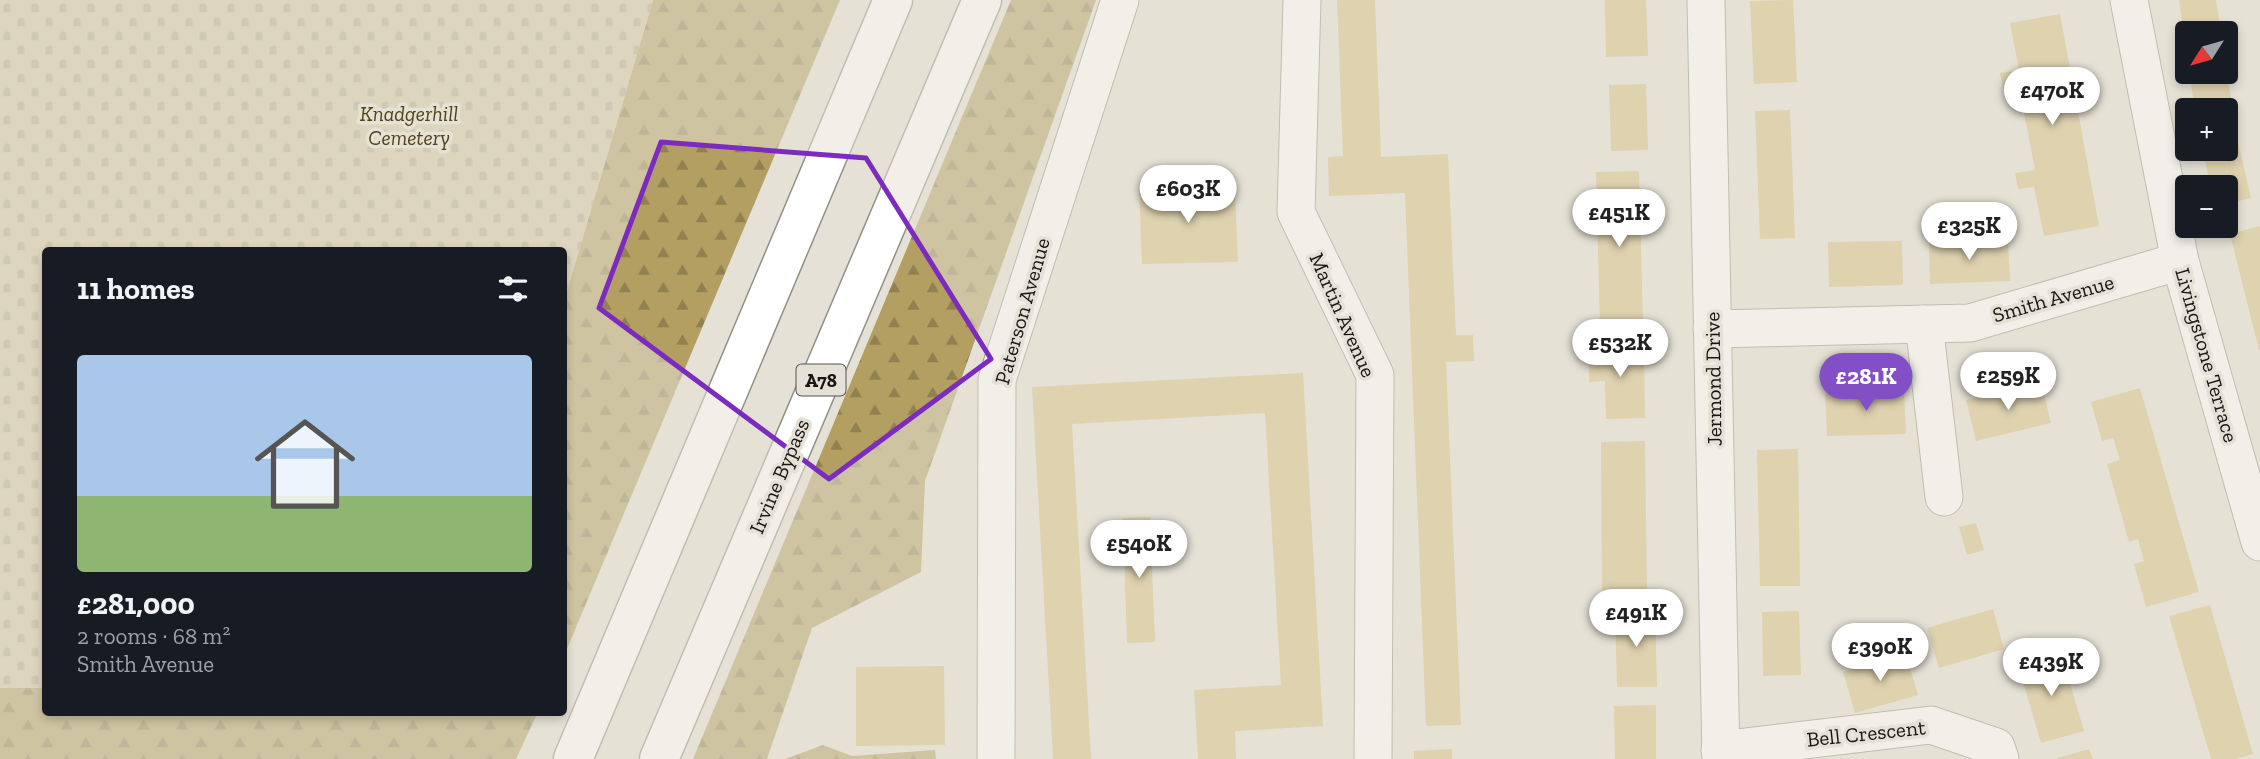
<!DOCTYPE html>
<html lang="en">
<head>
<meta charset="utf-8">
<style>
	:root { --surface:#171b24; --page:#242831; --text:#f1f3f6; --muted:#9ea1a6; --accent:#834fc7 }
	body { margin:0; font-family:"Zilla Slab",serif; background:var(--page); color:var(--text); height:100vh; display:flex; flex-direction:column; font-size:26px; white-space:nowrap }
	* { box-sizing:border-box; margin:0 }
	p { font-size:23px; color:var(--muted) }
	.icon { flex:none; width:38px; height:38px; fill:none; stroke:currentColor; stroke-width:2; stroke-linecap:round; stroke-linejoin:round }
	.map { position:relative; flex:1; overflow:hidden }
	.sheet { position:absolute; left:42px; top:247px; width:525px; height:469px; display:flex; flex-direction:column; background:var(--surface); border-radius:7px; box-shadow:0 4px 10px #0003 }
	.sheet>* { flex:none }
	.needle { width:46px; rotate:233deg }
	.buttons { position:absolute; left:2175px; top:21px; display:grid; gap:14px }
	.buttons a { display:grid; place-items:center; width:63px; height:63px; border-radius:7px; background:var(--surface); box-shadow:0 4px 10px #0003; font-size:35px }
	.price { position:absolute; translate:-50% -60px; padding:0 16px; border-radius:24px; background:#fff; color:#222; font-size:23px; line-height:46px; filter:drop-shadow(0 2px 4px #0008) }
	.price::after { content:''; position:absolute; left:50%; top:42px; width:21px; height:16px; margin-left:-10px; background:inherit; clip-path:polygon(0 0,100% 0,50% 100%) }
	.price.on { background:var(--accent); color:#fff }
	ul { padding:0; list-style:none }
	li { display:grid; align-content:center; gap:14px; height:371px; padding:0 35px }
	li span { display:grid; place-items:center; height:217px; border-radius:7px; color:#555 }
	li>.icon { margin-inline-start:auto }
	span .icon { width:126px; height:126px; fill:#fffc; stroke-width:1 }
	li b { font-size:30px }
	h2 { display:flex; justify-content:space-between; align-items:center; height:84px; padding:0 35px; font-size:30px }
	.map>svg:first-child { display:block }
	.forest { fill:url(#forest-firs) }
	.cemetery { fill:url(#cemetery-stones) }
	.building { fill:#d4bf82 }
	.lines { fill:none; stroke-linecap:round; stroke-linejoin:round }
	.street-casing { stroke:#939085; stroke-width:39 }
	.highway-casing { stroke:#939085; stroke-width:41 }
	.street { stroke:#fff; stroke-width:37 }
	.highway { stroke:#fff; stroke-width:38 }
	.marked { fill:none; stroke:#7b2cbf; stroke-width:5; stroke-linejoin:round }
	.labels { text-anchor:middle; dominant-baseline:central; stroke-width:7; stroke-linejoin:round; paint-order:stroke }
	.shield { fill:#e5e1d6; stroke:#55534d; stroke-width:2 }
	.shield-label { font-size:19px; font-weight:bold; fill:#171612 }
	.park-label { font-size:21px; font-style:italic; fill:#534313; stroke:#e5e1d6 }
	.street-label { font-size:21px; fill:#171612; stroke:#e5e1d6 }
</style>
</head>
<body>
<div class="map">
<svg width="2260" height="759" viewBox="0 0 2260 759">
	<defs>
		<pattern id="forest-firs" width="22" height="20" patternUnits="userSpaceOnUse" patternTransform="scale(1.75)"><rect width="22" height="20" fill="#b49f63"/><path d="M5 1l3.5 6h-7zM16 11l3.5 6h-7z" fill="#918150"/></pattern>
		<pattern id="cemetery-stones" width="16" height="16" patternUnits="userSpaceOnUse" patternTransform="scale(1.75)"><rect width="16" height="16" fill="#d2c5a1"/><path d="M2 7V4a2 2 0 0 1 4 0v3zM10 15v-3a2 2 0 0 1 4 0v3z" fill="#b4a88a"/></pattern>
	</defs>
	<rect width="100%" height="100%" fill="#e5e1d6"/>
	<g class="forest">
		<path d="M653,0h187l-276,656v-355z"/>
		<path d="M1011,0h85l-171,481 -4,91 -109,56 -45,131h-74z"/>
		<path d="M0,688h45l1,24h492l-22,47h-516z"/>
		<path d="M823,745l29,11 83,-6 1,9h-151z"/>
	</g>
	<path class="cemetery" d="M0,0h653l-89,301v-51h-518l-1,438h-45z"/>
	<g class="building">
		<path d="M1337,0h38l6,157 67,-3 8,181h17l1,26 -28,1 15,363 -35,1 -21,-533 -76,3 -1,-39 15,-1z"/>
		<path d="M1605,0h41l2,56 -42,1z"/>
		<path d="M1793,0l4,82 -43,2 -4,-83z"/>
		<path d="M2179,0h37l5,33h-33l-2,16z"/>
		<path d="M2060,14l39,212 -55,10 -10,-49 -16,2 -3,-16 20,-3 -16,-83 -16,3 -3,-17 19,-3 -9,-47z"/>
		<path d="M2189,72h38l5,32 -37,6z"/>
		<path d="M1646,84l2,66 -37,1 -2,-66z"/>
		<path d="M1790,110l5,128 -35,1 -5,-128z"/>
		<path d="M2236,133l15,65 -25,6v-17h-15l-9,-38h24v-13z"/>
		<path d="M1639,171l4,154 -43,2 -4,-155z"/>
		<path d="M1139,183l96,7 3,72 -96,2z"/>
		<path d="M2260,226v124h-1l-29,-116z"/>
		<path d="M2008,240l2,41 -80,3 -1,-41z"/>
		<path d="M1902,241l1,44 -74,2 -1,-45z"/>
		<path d="M1644,346l1,72 -39,1 -1,-38 -16,1v-35z"/>
		<path d="M1303,373l20,353 -88,5 1,28h-38l-4,-69 87,-5 -16,-272 -193,11 19,335h-38l-21,-372z"/>
		<path d="M2041,382l10,41 -75,18 -10,-41z"/>
		<path d="M2140,388l59,204 -53,15 -12,-43 10,-3 -6,-22 -9,3 -22,-78 13,-4 -7,-22 -11,3 -11,-39z"/>
		<path d="M1904,390l2,44 -79,2 -2,-43z"/>
		<path d="M1645,441l2,151 -45,1 -1,-151z"/>
		<path d="M1798,449l2,137h-40l-3,-136z"/>
		<path d="M1150,517l5,125 -28,1 -4,-125z"/>
		<path d="M1976,523l8,27 -17,5 -8,-28z"/>
		<path d="M2210,605l43,149 -18,5h-24l-42,-143z"/>
		<path d="M1993,609l11,40 -65,19 -12,-40z"/>
		<path d="M1655,610l2,77h-40l-2,-76z"/>
		<path d="M1799,611l2,64 -38,1 -1,-64z"/>
		<path d="M2061,653l23,78 -43,12 -23,-78z"/>
		<path d="M1906,654l12,41 -63,18 -12,-41z"/>
		<path d="M944,666l1,79 -89,1v-79z"/>
		<path d="M1656,705v54h-41l-1,-53z"/>
		<path d="M1452,749v10h-38v-8z"/>
		<path d="M2089,749l4,10h-36v-1z"/>
	</g>
	<g class="lines">
		<defs>
			<g id="street">
				<path d="M1302,0l-6,212 79,163 -2,384"/>
				<path d="M1706,0l15,759"/>
				<path d="M2129,0l51,261 80,281"/>
				<path d="M1924,324l20,173"/>
				<path d="M1712,329l258,-6 210,-62"/>
				<path d="M1720,750l211,-25 65,22 4,12"/>
				<path d="M996,759l1,-379 123,-380"/>
			</g>
			<g id="highway">
				<path d="M573,759l320,-759"/>
				<path d="M659,759l323,-759"/>
			</g>
		</defs>
		<use href="#street" class="street-casing"/>
		<use href="#highway" class="highway-casing"/>
		<use href="#street" class="street"/>
		<use href="#highway" class="highway"/>
	</g>
	<path d="M0 0H2260V759H0ZM661,142l205,16 125,201 -162,120 -230,-171z" fill="#e5e1d6" fill-opacity=".55" fill-rule="evenodd"/>
	<path class="marked" d="M661,142l205,16 125,201 -162,120 -230,-171z"/>
	<g class="labels">
		<rect class="shield" x="796.5" y="364.5" width="49" height="31" rx="5"/>
		<g class="shield-label">
			<text x="821" y="380">A78</text>
		</g>
		<g class="park-label">
			<text x="409" y="113">Knadgerhill<tspan x="409" dy="24">Cemetery</tspan></text>
		</g>
		<g class="street-label">
			<text transform="translate(2053 298) rotate(-16)">Smith Avenue</text>
			<text transform="translate(1022 311) rotate(-74)">Paterson Avenue</text>
			<text transform="translate(1343 315) rotate(66)">Martin Avenue</text>
			<text transform="translate(2207 355) rotate(74)">Livingstone Terrace</text>
			<text transform="translate(1713 379) rotate(-91)">Jermond Drive</text>
			<text transform="translate(779 476) rotate(-67)">Irvine Bypass</text>
			<text transform="translate(1866 733) rotate(-6)">Bell Crescent</text>
		</g>
	</g>
</svg>
<div class="buttons">
<a><svg class="needle" viewBox="-14 -14 28 28"><path d="M0-13l5 13h-10z" fill="#e53935"/><path d="M0 13l5-13h-10z" fill="#9ea1a6"/></svg></a>
<a>+</a>
<a>−</a>
</div>
<b class="price" style="left:2052px;top:127px">£470K</b>
<b class="price" style="left:1188px;top:225px">£603K</b>
<b class="price" style="left:1619px;top:249px">£451K</b>
<b class="price" style="left:1969px;top:262px">£325K</b>
<b class="price" style="left:1620px;top:379px">£532K</b>
<b class="price" style="left:2008px;top:412px">£259K</b>
<b class="price on" style="left:1866px;top:413px">£281K</b>
<b class="price" style="left:1139px;top:580px">£540K</b>
<b class="price" style="left:1636px;top:649px">£491K</b>
<b class="price" style="left:1880px;top:683px">£390K</b>
<b class="price" style="left:2051px;top:698px">£439K</b>
<section class="sheet">
<h2>11 homes<svg class="icon" aria-label="filters" viewBox="0 0 24 24"><path d="M4 7h16M4 17h16"/><circle cx="9" cy="7" r="2"/><circle cx="15" cy="17" r="2"/></svg></h2>
<ul>
<li><span style="background:linear-gradient(#a9c7e8 65%,#8fb573 0)"><svg class="icon" aria-label="home" viewBox="0 0 24 24"><path d="M3 11l9-7 9 7M6 9v11h12V9"/></svg></span><div><b>£281,000</b><p>2 rooms · 68 m²</p><p>Smith Avenue</p></div></li>
</ul>
</section>
</div>
</body>
</html>
